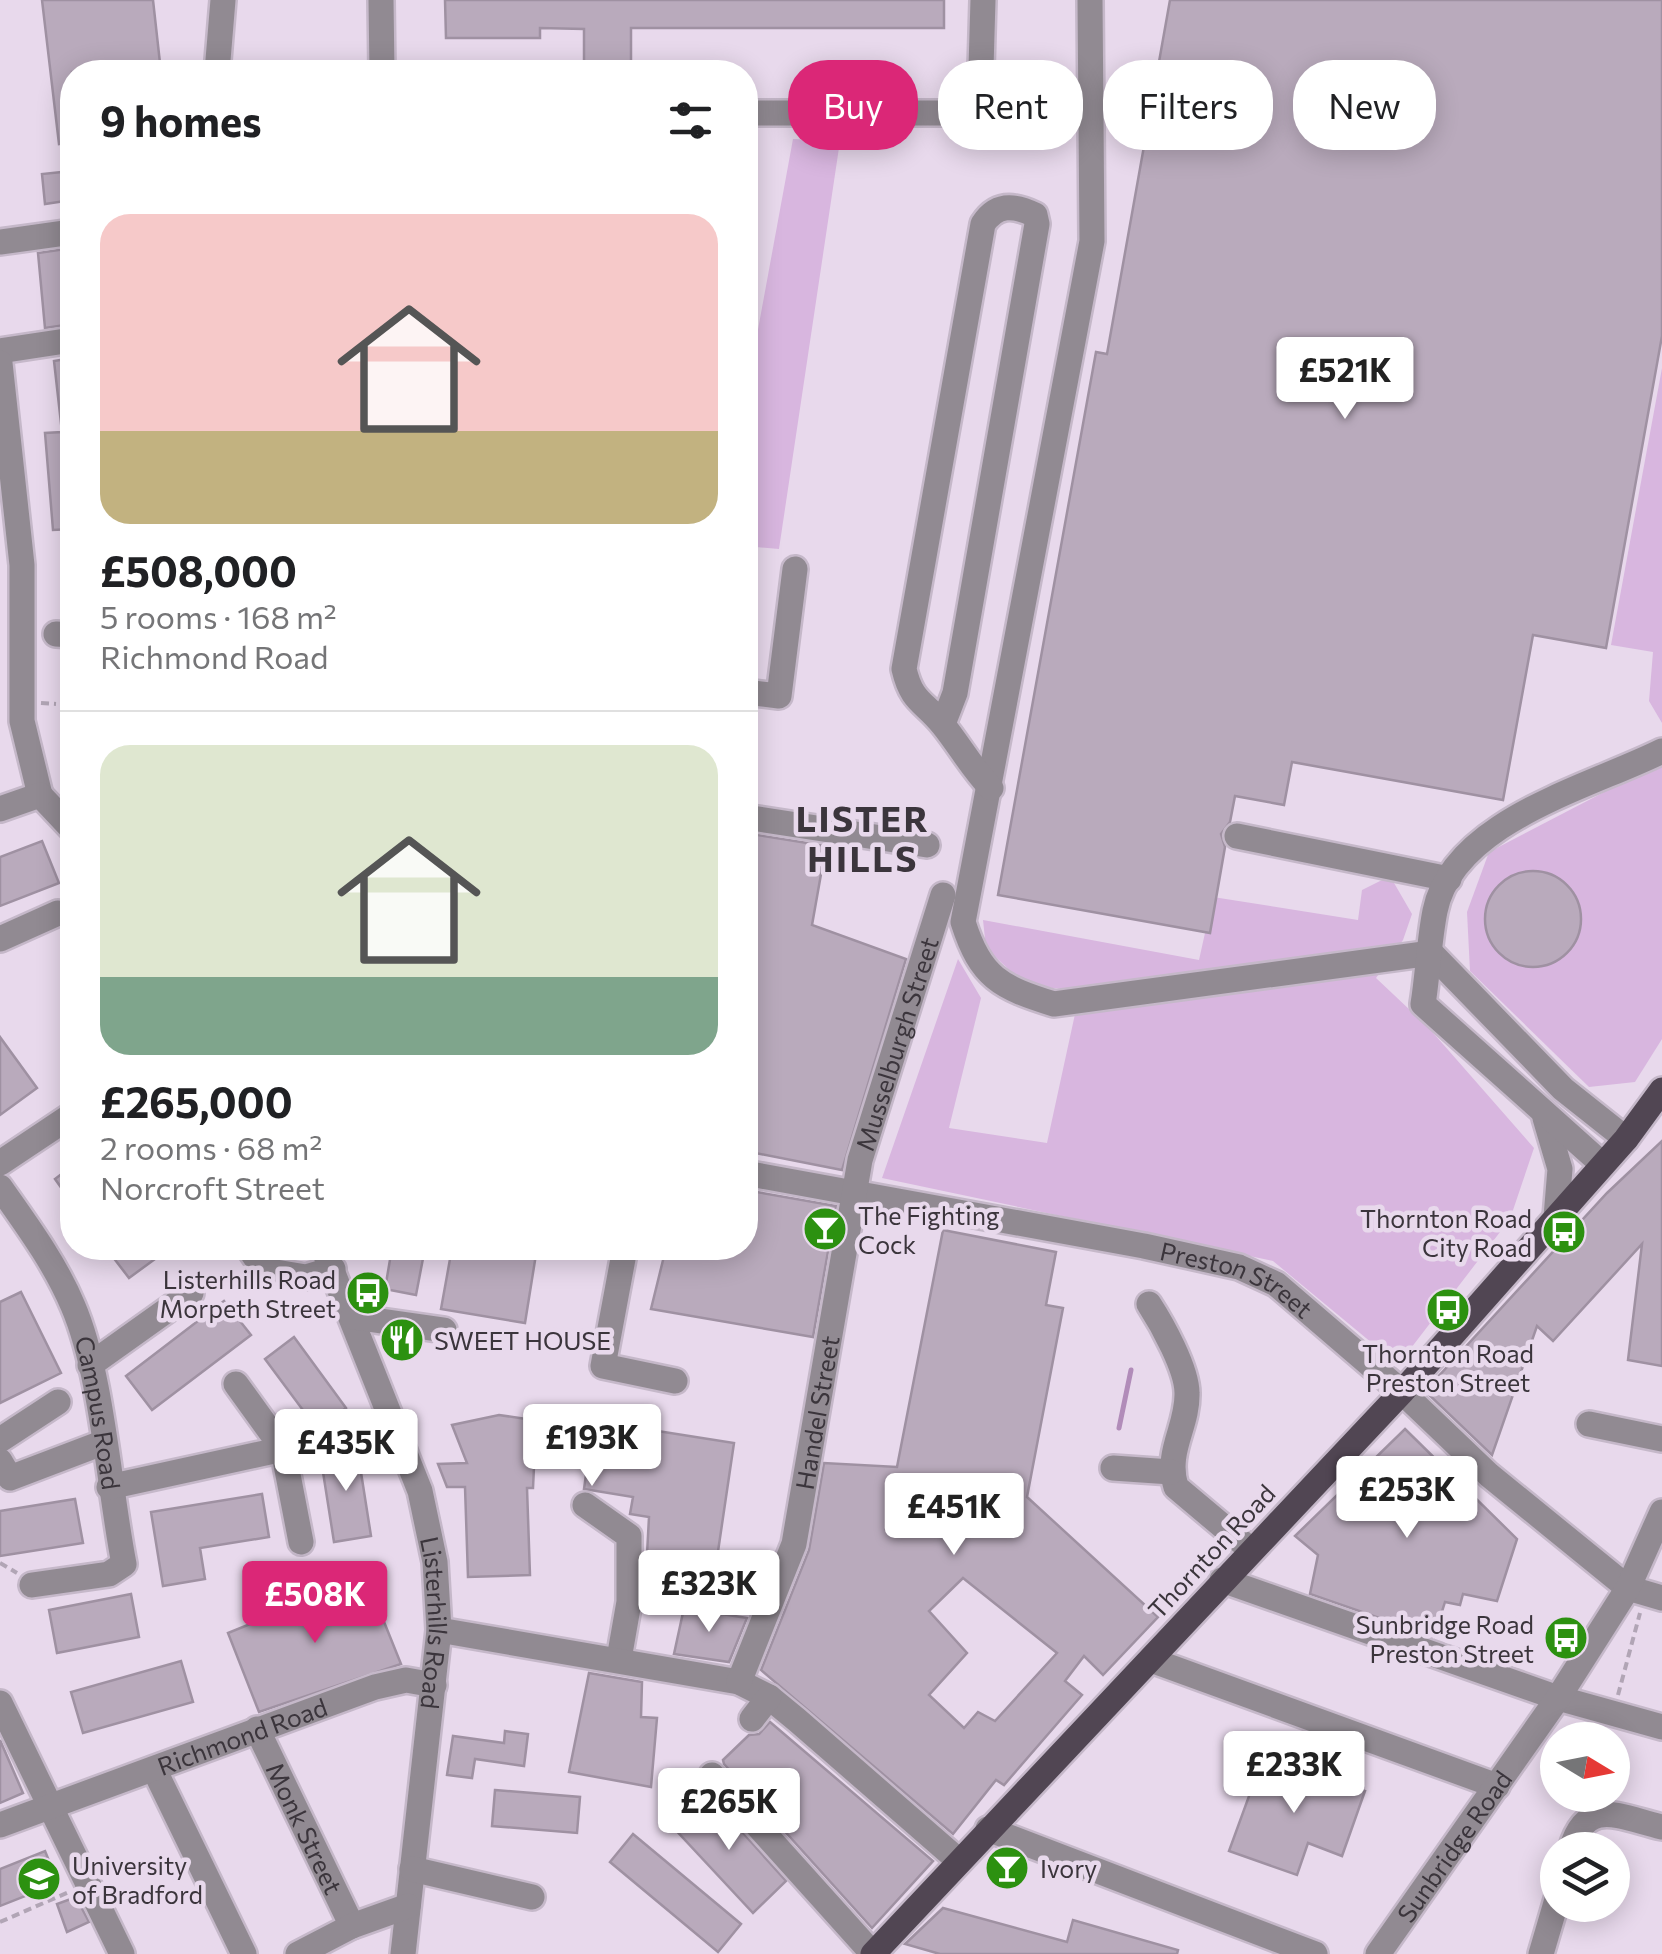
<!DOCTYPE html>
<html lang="en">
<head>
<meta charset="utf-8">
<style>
	:root { --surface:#fff; --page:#f6f6f6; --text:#202124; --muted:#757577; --line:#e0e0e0; --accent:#db2777 }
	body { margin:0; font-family:Commissioner,sans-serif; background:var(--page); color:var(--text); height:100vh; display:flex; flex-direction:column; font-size:38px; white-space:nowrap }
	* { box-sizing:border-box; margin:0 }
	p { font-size:32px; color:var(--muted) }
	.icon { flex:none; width:55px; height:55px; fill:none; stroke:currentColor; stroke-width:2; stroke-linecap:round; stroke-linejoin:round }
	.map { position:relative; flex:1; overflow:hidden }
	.side { position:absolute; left:60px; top:60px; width:698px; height:1200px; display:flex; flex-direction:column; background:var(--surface); border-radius:40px; box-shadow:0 5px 25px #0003 }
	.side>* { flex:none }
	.banner { position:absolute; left:788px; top:60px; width:722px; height:90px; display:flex; gap:20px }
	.needle { width:65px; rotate:100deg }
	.tools { position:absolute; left:1540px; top:1722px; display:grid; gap:20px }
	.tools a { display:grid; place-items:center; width:90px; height:90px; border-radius:50%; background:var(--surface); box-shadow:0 5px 25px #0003; font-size:50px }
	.price { position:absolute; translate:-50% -85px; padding:0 22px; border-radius:10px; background:#fff; color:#222; font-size:32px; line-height:65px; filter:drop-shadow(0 2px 5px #0008) }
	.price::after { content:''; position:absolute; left:50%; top:60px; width:30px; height:22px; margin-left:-15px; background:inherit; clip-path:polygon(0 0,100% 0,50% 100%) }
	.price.selected { background:var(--accent); color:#fff }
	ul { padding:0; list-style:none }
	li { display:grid; align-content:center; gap:20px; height:530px; padding:0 40px }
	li+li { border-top:2px solid var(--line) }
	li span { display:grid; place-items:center; height:310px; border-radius:30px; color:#555 }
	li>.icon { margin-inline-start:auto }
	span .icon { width:180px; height:180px; fill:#fffc; stroke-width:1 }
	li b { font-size:42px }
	h2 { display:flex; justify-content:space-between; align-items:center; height:120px; padding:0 40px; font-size:42px }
	.chip { padding:0 35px; border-radius:40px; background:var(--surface); box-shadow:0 5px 25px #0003; font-size:35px; line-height:90px }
	.chip.selected { background:var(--accent); color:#fff }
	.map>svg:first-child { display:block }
	.green { fill:#d8b6df }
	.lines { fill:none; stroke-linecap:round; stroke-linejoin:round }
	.stream { stroke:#b18cb9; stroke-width:5 }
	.building { fill:#b9aabc; stroke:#9f91a2; stroke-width:2.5; fill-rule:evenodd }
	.minor-casing { stroke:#c5b8c9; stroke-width:30 }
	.major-casing { stroke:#c5b8c9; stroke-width:30 }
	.path { stroke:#b1a5b5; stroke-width:4; stroke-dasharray:8 5; stroke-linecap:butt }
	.minor { stroke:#918a92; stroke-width:25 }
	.major { stroke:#514653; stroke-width:25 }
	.labels { text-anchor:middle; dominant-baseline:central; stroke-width:9; stroke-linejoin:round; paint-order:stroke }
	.street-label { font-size:25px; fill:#3b353c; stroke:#e8d9ec }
	.poi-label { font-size:25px; fill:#3b353c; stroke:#e8d9ec; text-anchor:start }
	.district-label { font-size:35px; font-weight:bold; letter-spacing:2.5px; fill:#3b353c; stroke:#e8d9ec }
</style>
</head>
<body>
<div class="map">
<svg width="1662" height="1954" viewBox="0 0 1662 1954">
	<rect width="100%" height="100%" fill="#e8d9ec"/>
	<g class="green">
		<path d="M793,139l47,2 -61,408 -34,-3v-172l5,-1z"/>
		<path d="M1662,368v355l-13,-22 4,-49 -42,-7z"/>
		<path d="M1662,762v277l-27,43 -46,5 -119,-116 -3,-59 22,-60z"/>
		<path d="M1390,876l22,38 -9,26 -27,38 52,49 106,121 -24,71 -102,133 -30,-4 -105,-87 -391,-83 76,-219 23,39 -32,130 98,15 33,-152 -55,-6 -39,-37 -3,-28 216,40 14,-63 145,23 4,-30z"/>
	</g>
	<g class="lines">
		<path class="stream" d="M1119,1428l12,-58"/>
	</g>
	<g class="building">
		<path d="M42,0h111l8,72h-89v70l-13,2z"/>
		<path d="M445,0h499v28h-313v44h-47v-43l-44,-1v10h-94z"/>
		<path d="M1170,0h492v336l-56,312 -73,-13 -30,165 -211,-38 -8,43 -49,-9 -5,26 -9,12 4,13 -15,86 -212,-38 98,-543 11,2z"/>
		<path d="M72,171v29l-27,4 -3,-30z"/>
		<path d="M72,248v76l-27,4 -7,-75z"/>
		<path d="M72,358v171l-19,1 -8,-97 17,-1 -8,-71z"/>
		<path d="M745,833l81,13 -14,79 94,34 -64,211 -97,-19z"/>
		<path d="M42,841l17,42 -59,23v-49z"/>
		<circle cx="1533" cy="919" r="48"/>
		<path d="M0,1037l37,51 -37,27z"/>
		<path d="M1662,1141v225l-34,-6 14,-116 -89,97 -16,-15 -45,129 -67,-64 182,-198z"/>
		<path d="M72,1166v37l-17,-24z"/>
		<path d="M745,1190l91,16 -23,131 -162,-28 15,-61h79z"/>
		<path d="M943,1230l113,22 -10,53 17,3 -36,189 131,120 -55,58 -19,-19 -19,25 17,14 -78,90 -8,-5 -43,54 -192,-164 48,-120 15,-87 73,4zM963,1578l94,75 -62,68 -17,-9 -14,16 -35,-33 38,-42 -38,-42z"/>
		<path d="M106,1248h64l-41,30z"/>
		<path d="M392,1248h33l-9,47 -31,-6z"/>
		<path d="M452,1248h85l-12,75 -84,-14z"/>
		<path d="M21,1292l40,81 -61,30v-101z"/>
		<path d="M224,1301l27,34 -99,75 -26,-34z"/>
		<path d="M294,1337l52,71 -29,21 -52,-70z"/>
		<path d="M499,1415l94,14 1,-8 140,22 -18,122 -40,-6 -6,37 -25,-4 4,-75 -19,-3 3,-17 -49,-8 5,-36 -54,-7 -2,42h-6l3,87 -62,2 -3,-90h-18l-9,-23 29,-1 -15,-38z"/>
		<path d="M1405,1429l112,110 -20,62 -34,-7 -3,11 -15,-3 -11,35 -124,-43 8,-39 -23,-19z"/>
		<path d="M357,1447l14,89 -37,6 -14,-89z"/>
		<path d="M262,1494l7,43 -69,11 5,31 -42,7 -12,-74z"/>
		<path d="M75,1499l8,44 -83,13v-45z"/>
		<path d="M366,1577l35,87 -142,48 -31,-79z"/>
		<path d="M131,1594l8,43 -82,16 -8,-43z"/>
		<path d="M684,1608l63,10 -18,44 -55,-8z"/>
		<path d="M181,1661l12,41 -110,31 -12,-41z"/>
		<path d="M589,1673l53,9 -1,35 16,1 -6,69 -82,-15z"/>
		<path d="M770,1722l163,139 -61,67 -148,-164 -1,-4 26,-25 10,-1z"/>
		<path d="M505,1731l23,3 -4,32 -49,-7 -3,19 -25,-3 6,-39 51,7z"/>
		<path d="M0,1740l23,53 -23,10z"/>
		<path d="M1264,1755l101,36 -23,65 -34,-13 -11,32 -68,-24z"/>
		<path d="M495,1790l85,7 -3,36 -85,-7z"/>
		<path d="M707,1793l79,88 -33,32 -81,-87z"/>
		<path d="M633,1834l108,90 -23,28 -108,-90z"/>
		<path d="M45,1851l13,32 -58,23v-37z"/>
		<path d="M76,1897l13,25 -22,10 -10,-28z"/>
		<path d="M943,1908l124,34 6,-22 105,30 -1,4h-237l-35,-10z"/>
	</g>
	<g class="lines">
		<defs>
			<g id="minor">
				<path d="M381,0l1,72"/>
				<path d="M1090,0l2,241 -129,681c18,56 37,65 91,82l377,-51"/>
				<path d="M217,72l6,-72"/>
				<path d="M745,113h221l14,-11 3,-102"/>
				<path d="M0,242l72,-10"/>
				<path d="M0,351l72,-11"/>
				<path d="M0,363l22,202v156l18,74"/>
				<path d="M56,634l16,1"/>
				<path d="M745,692l34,4 16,-127"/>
				<path d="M943,724l12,-31 82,-469 -2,-9c-22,-11 -39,-11 -52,9l-79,445c8,34 20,32 39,56 17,21 28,42 48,63"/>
				<path d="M40,795l32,34"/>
				<path d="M0,809l40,-14"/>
				<path d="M745,817l182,28"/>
				<path d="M1237,836l212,43"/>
				<path d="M0,939l58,-26"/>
				<path d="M1431,953l132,136 63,50"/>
				<path d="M1545,1118l15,51 -4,48"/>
				<path d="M0,1163l72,-48"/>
				<path d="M1602,1164l-179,-160c5,-31 6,-63 12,-93 18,-90 155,-124 227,-160"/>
				<path id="s1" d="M745,1173l399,73 95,21 37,17 126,108 87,83 139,113 34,10"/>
				<path id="s2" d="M0,1187c26,37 55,76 73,119 29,67 36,182 51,258l-15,10 -77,11"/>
				<path d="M249,1248l15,22 42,7 27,-8"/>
				<path id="s3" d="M323,1248l97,243 15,71 4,68 -36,324"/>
				<path d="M625,1248l-22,118 72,15"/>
				<path d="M1149,1304c13,20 38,65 38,89 1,34 -22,58 -11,94l75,63"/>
				<path d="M353,1317l91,13"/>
				<path d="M90,1365l101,-72"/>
				<path d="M1589,1424l73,15"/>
				<path d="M0,1440l58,-38"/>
				<path d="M283,1449l18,93"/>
				<path d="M0,1461l10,17 92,-35"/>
				<path d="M1113,1468l58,4"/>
				<path d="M109,1487l174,-38 -47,-65"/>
				<path d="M585,1505l44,31v66l-10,57"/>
				<path d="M1222,1580l336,118 104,29"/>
				<path d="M439,1630l300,52 30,15 28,23 162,141"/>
				<path d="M1151,1660l346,126"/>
				<path id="s4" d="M739,1682l55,-138 66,-384 83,-265"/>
				<path d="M0,1703l122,251"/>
				<path d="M752,1719l17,-22"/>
				<path id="s5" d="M257,1729l95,197"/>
				<path d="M154,1769l90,185"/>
				<path d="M712,1775l161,179"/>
				<path id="s6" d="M0,1825l375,-138 31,-7 28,5"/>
				<path d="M988,1829l327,125"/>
				<path d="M1571,1850c15,-54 48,-33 91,-23"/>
				<path d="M412,1869l120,28"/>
				<path d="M298,1954l54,-28 56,-20"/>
				<path id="s7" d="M1378,1954l180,-256 70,-110 34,-76"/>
				<path d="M1541,1954l17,-58"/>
			</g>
			<path id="major" d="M873,1954l529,-562 224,-253 36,-49"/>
		</defs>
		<use href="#minor" class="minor-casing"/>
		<use href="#major" class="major-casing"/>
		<g class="path">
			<path d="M41,703l15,1"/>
			<path d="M302,1445l74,-15"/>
			<path d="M0,1563l17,10"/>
			<path d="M1618,1695l22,-82"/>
			<path d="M0,1922l69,-30"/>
		</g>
		<use href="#minor" class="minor"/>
		<use href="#major" class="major"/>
	</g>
	<defs>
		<symbol id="bar-disc" viewBox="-11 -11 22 22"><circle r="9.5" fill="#2c9110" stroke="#e8d9ec"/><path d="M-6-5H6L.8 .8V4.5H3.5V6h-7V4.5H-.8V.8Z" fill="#fff"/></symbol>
		<symbol id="bus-disc" viewBox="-11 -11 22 22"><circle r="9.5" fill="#2c9110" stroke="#e8d9ec"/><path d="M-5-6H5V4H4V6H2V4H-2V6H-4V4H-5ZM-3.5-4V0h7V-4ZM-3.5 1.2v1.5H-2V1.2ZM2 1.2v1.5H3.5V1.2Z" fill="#fff"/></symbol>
		<symbol id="restaurant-disc" viewBox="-11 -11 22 22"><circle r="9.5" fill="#2c9110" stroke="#e8d9ec"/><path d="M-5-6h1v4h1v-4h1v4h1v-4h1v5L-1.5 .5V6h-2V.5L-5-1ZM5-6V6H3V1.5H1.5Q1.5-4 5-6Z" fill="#fff"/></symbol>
		<symbol id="university-disc" viewBox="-11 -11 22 22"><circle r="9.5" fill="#2c9110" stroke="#e8d9ec"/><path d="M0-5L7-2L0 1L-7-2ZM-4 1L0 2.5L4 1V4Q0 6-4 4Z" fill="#fff"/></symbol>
	</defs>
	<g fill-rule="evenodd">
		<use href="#bar-disc" x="800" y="1204" width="50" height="50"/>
		<use href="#bus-disc" x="1539" y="1207" width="50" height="50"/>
		<use href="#bus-disc" x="343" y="1268" width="50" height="50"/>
		<use href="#bus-disc" x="1423" y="1285" width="50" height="50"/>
		<use href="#restaurant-disc" x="377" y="1315" width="50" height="50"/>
		<use href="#bus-disc" x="1541" y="1613" width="50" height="50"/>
		<use href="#bar-disc" x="982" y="1843" width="50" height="50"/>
		<use href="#university-disc" x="14" y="1854" width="50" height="50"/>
	</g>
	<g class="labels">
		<g class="street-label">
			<text stroke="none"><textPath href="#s4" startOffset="660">Musselburgh Street</textPath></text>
			<text stroke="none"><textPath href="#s1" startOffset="505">Preston Street</textPath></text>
			<text stroke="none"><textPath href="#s2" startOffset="250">Campus Road</textPath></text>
			<text stroke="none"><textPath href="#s4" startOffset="282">Handel Street</textPath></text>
			<text transform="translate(1211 1551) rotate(-47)">Thornton Road</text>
			<text stroke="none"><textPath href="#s3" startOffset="395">Listerhills Road</textPath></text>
			<text stroke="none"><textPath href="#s6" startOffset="258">Richmond Road</textPath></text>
			<text stroke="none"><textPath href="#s5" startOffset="110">Monk Street</textPath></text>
			<text stroke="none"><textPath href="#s7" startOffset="132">Sunbridge Road</textPath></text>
		</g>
		<g class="poi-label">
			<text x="858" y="1215">The Fighting<tspan x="858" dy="29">Cock</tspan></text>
			<text x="1532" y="1218" text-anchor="end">Thornton Road<tspan x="1532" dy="29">City Road</tspan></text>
			<text x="336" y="1279" text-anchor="end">Listerhills Road<tspan x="336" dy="29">Morpeth Street</tspan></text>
			<text x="434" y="1340">SWEET HOUSE</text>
			<text x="1448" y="1353" text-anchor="middle">Thornton Road<tspan x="1448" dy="29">Preston Street</tspan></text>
			<text x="1534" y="1624" text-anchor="end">Sunbridge Road<tspan x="1534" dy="29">Preston Street</tspan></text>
			<text x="72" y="1865">University<tspan x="72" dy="29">of Bradford</tspan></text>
			<text x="1040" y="1868">Ivory</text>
		</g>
		<g class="district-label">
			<text x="863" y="817">LISTER<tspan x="863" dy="40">HILLS</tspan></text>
		</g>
	</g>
</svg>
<div class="tools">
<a><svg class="needle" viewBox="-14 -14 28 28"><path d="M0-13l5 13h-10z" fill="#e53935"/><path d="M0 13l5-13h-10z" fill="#757577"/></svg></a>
<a><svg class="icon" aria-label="layers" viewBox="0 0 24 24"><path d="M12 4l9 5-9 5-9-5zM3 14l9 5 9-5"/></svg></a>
</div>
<b class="price" style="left:1345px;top:422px">£521K</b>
<b class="price" style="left:592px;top:1489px">£193K</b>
<b class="price" style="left:346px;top:1494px">£435K</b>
<b class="price" style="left:1407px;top:1541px">£253K</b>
<b class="price" style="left:954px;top:1558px">£451K</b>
<b class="price" style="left:709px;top:1635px">£323K</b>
<b class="price selected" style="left:315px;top:1646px">£508K</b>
<b class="price" style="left:1294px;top:1816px">£233K</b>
<b class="price" style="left:729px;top:1853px">£265K</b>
<div class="banner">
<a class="chip selected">Buy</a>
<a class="chip">Rent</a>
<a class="chip">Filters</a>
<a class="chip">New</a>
</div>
<section class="side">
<h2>9 homes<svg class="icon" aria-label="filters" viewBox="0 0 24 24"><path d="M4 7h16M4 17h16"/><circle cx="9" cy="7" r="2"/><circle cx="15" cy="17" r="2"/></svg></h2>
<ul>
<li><span style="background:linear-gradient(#f6c9c9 70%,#c2b280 0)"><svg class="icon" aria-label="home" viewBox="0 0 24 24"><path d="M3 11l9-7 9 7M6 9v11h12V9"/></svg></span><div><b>£508,000</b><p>5 rooms · 168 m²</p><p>Richmond Road</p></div></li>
<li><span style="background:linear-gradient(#dfe7d0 75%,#7fa58c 0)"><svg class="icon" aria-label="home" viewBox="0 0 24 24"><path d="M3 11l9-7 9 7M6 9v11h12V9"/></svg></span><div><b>£265,000</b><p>2 rooms · 68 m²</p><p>Norcroft Street</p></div></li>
</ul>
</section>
</div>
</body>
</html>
